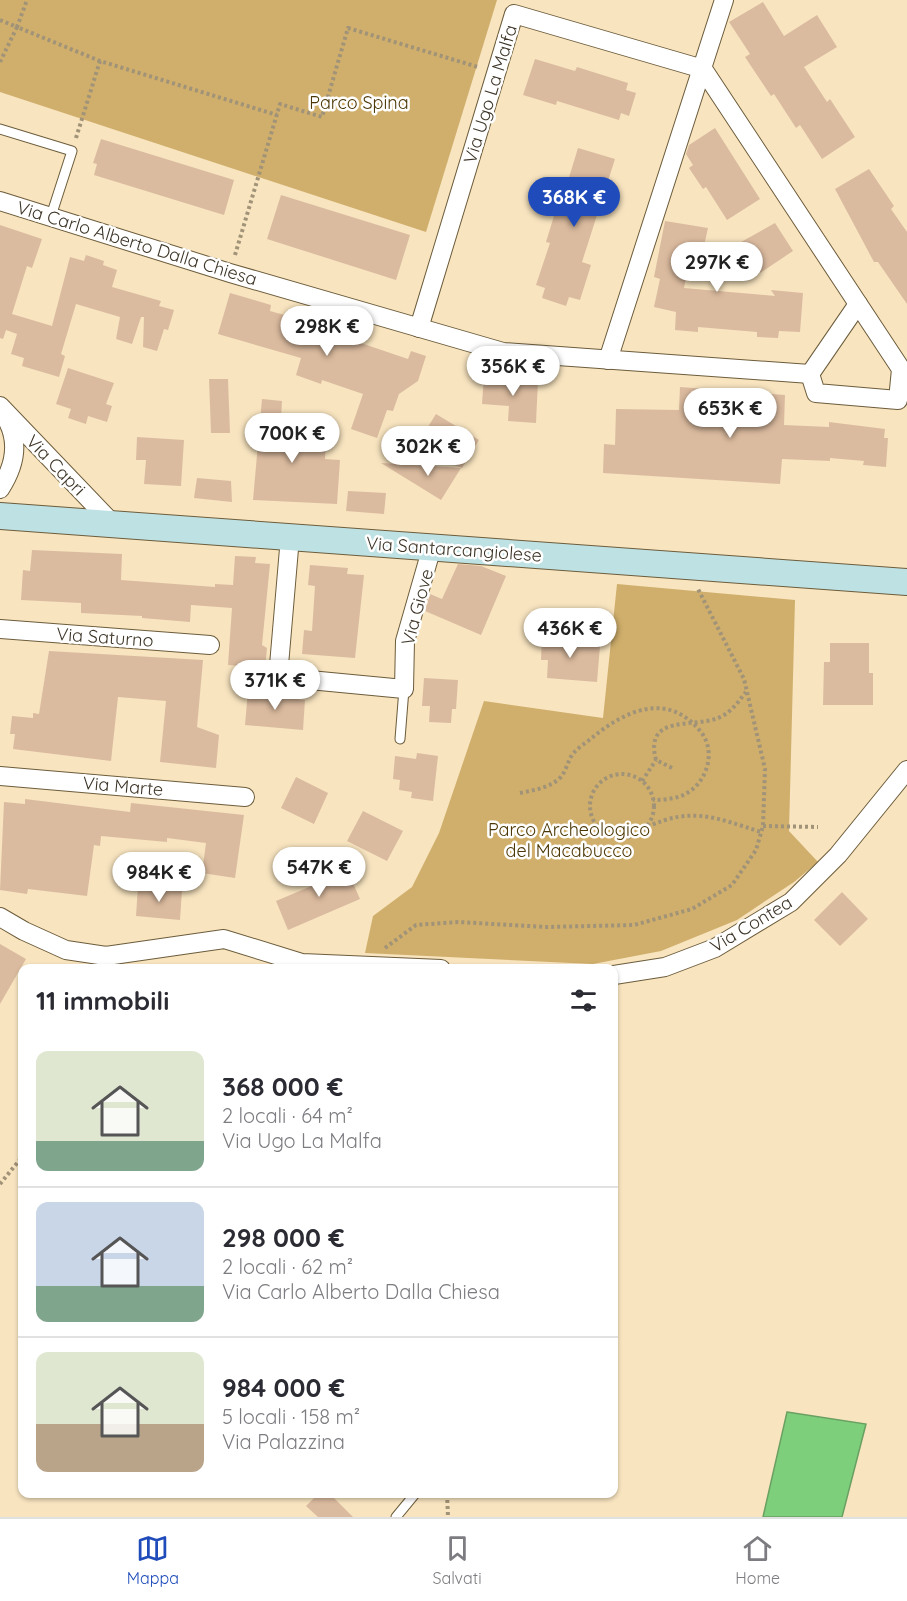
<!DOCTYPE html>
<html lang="it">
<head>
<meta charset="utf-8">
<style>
	:root { --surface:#fff; --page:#f7f7f7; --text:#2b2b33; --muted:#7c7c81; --line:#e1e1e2; --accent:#1f4cba }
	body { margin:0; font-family:Quicksand,sans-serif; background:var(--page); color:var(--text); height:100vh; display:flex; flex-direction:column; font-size:22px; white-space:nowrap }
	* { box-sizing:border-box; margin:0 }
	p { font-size:20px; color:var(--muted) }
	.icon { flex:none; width:33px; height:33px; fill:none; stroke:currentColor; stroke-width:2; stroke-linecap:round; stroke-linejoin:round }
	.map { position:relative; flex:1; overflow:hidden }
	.panel { position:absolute; left:18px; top:964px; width:600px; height:534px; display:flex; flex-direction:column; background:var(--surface); border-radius:12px; box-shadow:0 2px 4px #0004 }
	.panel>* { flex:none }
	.price { position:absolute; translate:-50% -51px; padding:0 14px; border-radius:21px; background:#fff; color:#222; font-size:20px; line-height:39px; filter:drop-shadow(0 2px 3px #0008) }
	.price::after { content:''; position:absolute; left:50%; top:36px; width:18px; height:14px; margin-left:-9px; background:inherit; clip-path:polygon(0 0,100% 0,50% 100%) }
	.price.selected { background:var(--accent); color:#fff }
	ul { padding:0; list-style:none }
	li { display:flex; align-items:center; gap:18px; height:150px; padding:0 18px }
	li+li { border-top:2px solid var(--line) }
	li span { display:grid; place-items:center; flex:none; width:168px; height:120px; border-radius:12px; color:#555 }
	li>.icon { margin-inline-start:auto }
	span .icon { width:72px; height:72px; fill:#fffc; stroke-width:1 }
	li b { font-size:26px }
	h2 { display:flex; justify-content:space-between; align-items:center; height:72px; padding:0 18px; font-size:26px }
	.menu { display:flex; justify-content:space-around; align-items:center; height:84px; border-top:2px solid var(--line); background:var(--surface); font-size:16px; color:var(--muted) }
	.menu a { display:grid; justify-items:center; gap:3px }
	.menu .selected { color:var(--accent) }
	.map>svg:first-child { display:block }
	.green { fill:#d0af6c }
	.water { fill:#7dcf7c; stroke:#6aa062; stroke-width:1.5 }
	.building { fill:#dbbb9f }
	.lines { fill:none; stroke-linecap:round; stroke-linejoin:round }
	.service-casing { stroke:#6c5c3b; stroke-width:11 }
	.minor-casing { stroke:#6c5c3b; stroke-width:20 }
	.secondary-casing { stroke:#6c5c3b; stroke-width:28 }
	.path { stroke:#a19378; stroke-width:4; stroke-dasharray:3 3; stroke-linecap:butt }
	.service { stroke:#fff; stroke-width:9 }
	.minor { stroke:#fff; stroke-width:18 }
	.secondary { stroke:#bee1e4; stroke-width:26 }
	.labels { text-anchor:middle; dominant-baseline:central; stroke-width:5; stroke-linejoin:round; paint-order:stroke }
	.street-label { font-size:18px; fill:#3c3426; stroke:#fff }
	.park-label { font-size:18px; fill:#4c3706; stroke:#fff }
</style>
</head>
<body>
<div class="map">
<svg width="907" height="1517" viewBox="0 0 907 1517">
	<rect width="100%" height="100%" fill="#f8e4bf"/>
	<g class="green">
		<path d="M0,0h497l-71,232 -426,-140z"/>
		<path d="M617,584l178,16 -6,231 29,31 -24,20 -57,38 -76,31 -68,13 -228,-11 8,-37 39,-29 27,-54 45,-132 119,17z"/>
	</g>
	<path class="water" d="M787,1412l79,12 -24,93h-79z"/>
	<g class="building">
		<path d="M763,2l21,34 33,-21 20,32 -33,20 23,35 3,-3 25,38 -33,22 -22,-34 -4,3 -22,-34 -3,2 -26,-39 5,-3 -21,-32z"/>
		<path d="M535,59l40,12 2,-4 51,16 -2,7 10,3 -7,23 -8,-3 -2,7 -62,-19 -1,4 -33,-10z"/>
		<path d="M715,128l45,71 -33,21 -21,-33 -3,2 -14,-21 4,-3 -7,-11 3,-9z"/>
		<path d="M101,139l133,41 -10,35 -130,-40 3,-11 -4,-1z"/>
		<path d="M578,148l37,11 -33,103 9,3 -11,35 -11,-3 -3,9 -24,-8 3,-10 -9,-3 14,-42 -4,-1 11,-36 3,1z"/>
		<path d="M869,169l25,37 -3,3 16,23v72l-29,-42h-4l-39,-73z"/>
		<path d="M281,195l129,40 -14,45 -129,-41z"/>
		<path d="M665,221l43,7 -6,27 -11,-2 -7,35 91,8 -4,-6 32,3 -3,39 -21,-1 -1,7 -21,-1v-5l-59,-5v5l-23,-2 1,-18 -22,-5 6,-28 -6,-2z"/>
		<path d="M775,223l18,28 -33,22 -19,-31z"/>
		<path d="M0,225l42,14 -10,29 -5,-2 -15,48 40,12 18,-69 14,4 2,-6 18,6 -1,4 14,5 -5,17 49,14 -2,5 15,4 -6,20 -4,-1 -7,22 -14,-4 1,-30h-3l-9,27 -16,-5 4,-22 -44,-13 -15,50 4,2 -6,21 -37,-11 2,-8 -13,-4 6,-20 -11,-4 -3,9 -3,-1z"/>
		<path d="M230,293l41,12 -1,6 43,12 2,-7 37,13 -3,10 59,20 3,-8 15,5 -8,25 -19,13 -6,17 -6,-1 -10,28 -26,-9 12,-35 -41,-14 -1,4 -25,-9 5,-17 -83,-24z"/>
		<path d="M68,368l46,15 -8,21 6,2 -5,16 -19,-6 -2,8 -18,-6 3,-9 -15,-5z"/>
		<path d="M484,376l54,4 -2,43 -28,-2 1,-15 -27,-2z"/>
		<path d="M209,379h19l2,54h-19z"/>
		<path d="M680,387l105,8 -1,30 45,2v-5l56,7 -1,9h4l-2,29 -23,-2 1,-4 -34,-3v3l-48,-2 -2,25 -177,-11 1,-29 11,1 1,-36 63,1z"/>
		<path d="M262,399l20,2 -2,35 46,3 -1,20 15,1 -3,44 -84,-4z"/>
		<path d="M436,414l43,26 -17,28 -49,-17z"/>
		<path d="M137,437l47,3 -3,46 -37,-2 2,-24h-10z"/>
		<path d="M381,463l80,5 -20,32z"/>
		<path d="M197,478l34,3 1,21 -38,-4z"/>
		<path d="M348,491l38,2 -2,21 -38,-3z"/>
		<path d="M32,550l90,4 -1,26 94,7v-3l18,1 2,-29 21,1 -1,6 15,1 -8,81 5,3 -2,20 -37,-3 4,-57 -41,-3 -1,17 -48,-4v-2l-61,-3v-10l-60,-3 2,-30 7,1z"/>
		<path d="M458,564l23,2 25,10 -25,59 -56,-24 5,-17 12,5z"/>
		<path d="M310,565l38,3 -1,6 17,1 -9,83 -53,-4 2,-24 8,1 3,-45 -7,-1z"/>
		<path d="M542,636l35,3 -1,5 24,2 -3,36 -50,-4 1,-18h-7z"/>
		<path d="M830,643h39v30h4v32h-50l1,-43h6z"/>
		<path d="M49,651l154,9 -6,67 22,8 -3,33 -56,-6 6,-61 -48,-4 -7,64 -98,-12 2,-15h-5l2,-18 21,2v-5l6,1z"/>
		<path d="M424,678l34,2 -2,29h-4l-1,14 -22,-1 1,-16h-8z"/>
		<path d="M248,691l40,3 -1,4 18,2 -2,30 -58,-5z"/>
		<path d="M417,753l21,3 -5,45 -22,-3 1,-6 -13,-2 1,-10 -7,-1 2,-23 21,3z"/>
		<path d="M296,777l32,16 -14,31 -33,-16z"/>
		<path d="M25,799l105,13 1,-9 113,12 -9,63 -33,-5 4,-30 -39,-5v4l-66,-6 -1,10 -6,-1 -7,51 -59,-7 -1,5 -27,-4 4,-88 21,2z"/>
		<path d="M363,811l40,20 -16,30 -40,-20z"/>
		<path d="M345,865l15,34 -72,31 -12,-29 45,-19 -2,-6z"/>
		<path d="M138,886l44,4 -2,30 -44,-4z"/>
		<path d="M842,892l26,27 -28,27 -26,-26z"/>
		<path d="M0,944l26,15 -26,45z"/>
		<path d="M318,1494h12l23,23h-35l-12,-11z"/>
	</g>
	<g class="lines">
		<defs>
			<g id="service">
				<path d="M0,129l72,22 -21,65"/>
				<path d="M400,739l4,-50"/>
				<path d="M396,1517l19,-23"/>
			</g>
			<g id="minor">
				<path d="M0,201l230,72 273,79 307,22"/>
				<path d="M419,328l95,-314 189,55 198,300 -3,31 -82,-7 -6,-19"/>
				<path d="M608,360l116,-360"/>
				<path d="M810,374l48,-70"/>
				<path d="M0,406l113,118"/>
				<path d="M0,489c15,-23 20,-47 6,-71"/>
				<path d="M290,537l-12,140 126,12 1,-48 27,-94"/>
				<path d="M0,629l210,16"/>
				<path d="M0,776l245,21"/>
				<path d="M0,917l24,14 42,19 40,6 118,-17 78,24 139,6"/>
				<path d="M614,975l51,-8 50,-19 76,-46 47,-47 69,-85"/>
			</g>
			<path id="secondary" d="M0,516l907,66"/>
		</defs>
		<use href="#service" class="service-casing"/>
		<use href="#minor" class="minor-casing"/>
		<use href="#secondary" class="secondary-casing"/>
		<g class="path">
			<path d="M0,20l17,7 10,-27"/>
			<path d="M0,62l17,-35 83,34"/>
			<path d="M76,138l24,-77 177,54"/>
			<path d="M235,255l45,-151 42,13 26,-89 130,39"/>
			<path d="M672,768l-16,-8c-12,-46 37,-32 62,-42 13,-5 20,-16 28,-26"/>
			<circle cx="622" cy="806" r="32"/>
			<path d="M642,781l14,-21"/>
			<path d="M520,793c14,-3 28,-5 39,-14 7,-7 8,-16 13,-24 5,-7 14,-12 21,-18 33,-27 75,-46 108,-5 17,22 4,55 -20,64 -9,3 -19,4 -28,4"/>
			<path d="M763,826l55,1"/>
			<path d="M647,827c46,-21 69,-9 114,5"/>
			<path d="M385,948l31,-23 42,-3 88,5 88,-2 58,-16 40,-24 24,-35 7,-24 2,-57 -21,-90 -46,-90"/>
			<path d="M0,1184l22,-27"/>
			<path d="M447,1494l1,23"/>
		</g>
		<use href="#service" class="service"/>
		<use href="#minor" class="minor"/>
		<use href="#secondary" class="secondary"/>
	</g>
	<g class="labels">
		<g class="street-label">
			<text transform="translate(490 94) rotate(-73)">Via Ugo La Malfa</text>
			<text transform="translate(137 243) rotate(17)">Via Carlo Alberto Dalla Chiesa</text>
			<text transform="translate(56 465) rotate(46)">Via Capri</text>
			<text transform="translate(454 549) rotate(4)">Via Santarcangiolese</text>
			<text transform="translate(417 607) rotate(-75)">Via Giove</text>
			<text transform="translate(105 637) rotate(4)">Via Saturno</text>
			<text transform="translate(123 786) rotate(5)">Via Marte</text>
			<text transform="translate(751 924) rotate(-31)">Via Contea</text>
		</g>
		<g class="park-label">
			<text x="359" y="102">Parco Spina</text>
			<text x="569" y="829">Parco Archeologico<tspan x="569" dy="21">del Macabucco</tspan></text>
		</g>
	</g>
</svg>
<b class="price selected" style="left:574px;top:228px">368K €</b>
<b class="price" style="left:717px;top:293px">297K €</b>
<b class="price" style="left:327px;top:357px">298K €</b>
<b class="price" style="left:513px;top:397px">356K €</b>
<b class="price" style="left:730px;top:439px">653K €</b>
<b class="price" style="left:292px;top:464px">700K €</b>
<b class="price" style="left:428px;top:477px">302K €</b>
<b class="price" style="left:570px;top:659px">436K €</b>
<b class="price" style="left:275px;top:711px">371K €</b>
<b class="price" style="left:319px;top:898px">547K €</b>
<b class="price" style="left:159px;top:903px">984K €</b>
<section class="panel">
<h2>11 immobili<svg class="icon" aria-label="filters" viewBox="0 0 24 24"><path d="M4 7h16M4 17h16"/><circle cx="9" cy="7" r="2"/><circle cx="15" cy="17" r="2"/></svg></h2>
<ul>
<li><span style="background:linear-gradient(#dfe7d0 75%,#7fa58c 0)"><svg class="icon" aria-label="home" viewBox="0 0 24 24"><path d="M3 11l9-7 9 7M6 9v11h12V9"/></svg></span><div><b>368 000 €</b><p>2 locali · 64 m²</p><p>Via Ugo La Malfa</p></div></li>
<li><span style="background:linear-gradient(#c9d6e8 70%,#7fa58c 0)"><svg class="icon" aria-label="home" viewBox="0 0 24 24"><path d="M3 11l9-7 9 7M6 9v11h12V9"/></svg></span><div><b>298 000 €</b><p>2 locali · 62 m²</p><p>Via Carlo Alberto Dalla Chiesa</p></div></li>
<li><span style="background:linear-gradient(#dfe7d0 60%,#b9a48a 0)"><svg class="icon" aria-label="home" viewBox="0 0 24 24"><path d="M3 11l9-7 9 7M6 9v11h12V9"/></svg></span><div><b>984 000 €</b><p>5 locali · 158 m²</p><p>Via Palazzina</p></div></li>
</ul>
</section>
</div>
<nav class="menu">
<a class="selected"><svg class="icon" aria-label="map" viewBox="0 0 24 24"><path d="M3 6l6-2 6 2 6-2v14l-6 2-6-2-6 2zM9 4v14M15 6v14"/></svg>Mappa</a>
<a><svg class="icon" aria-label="saved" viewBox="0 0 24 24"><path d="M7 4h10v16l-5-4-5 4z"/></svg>Salvati</a>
<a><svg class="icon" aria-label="home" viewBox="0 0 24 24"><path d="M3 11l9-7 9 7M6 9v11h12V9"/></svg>Home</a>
</nav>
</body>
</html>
